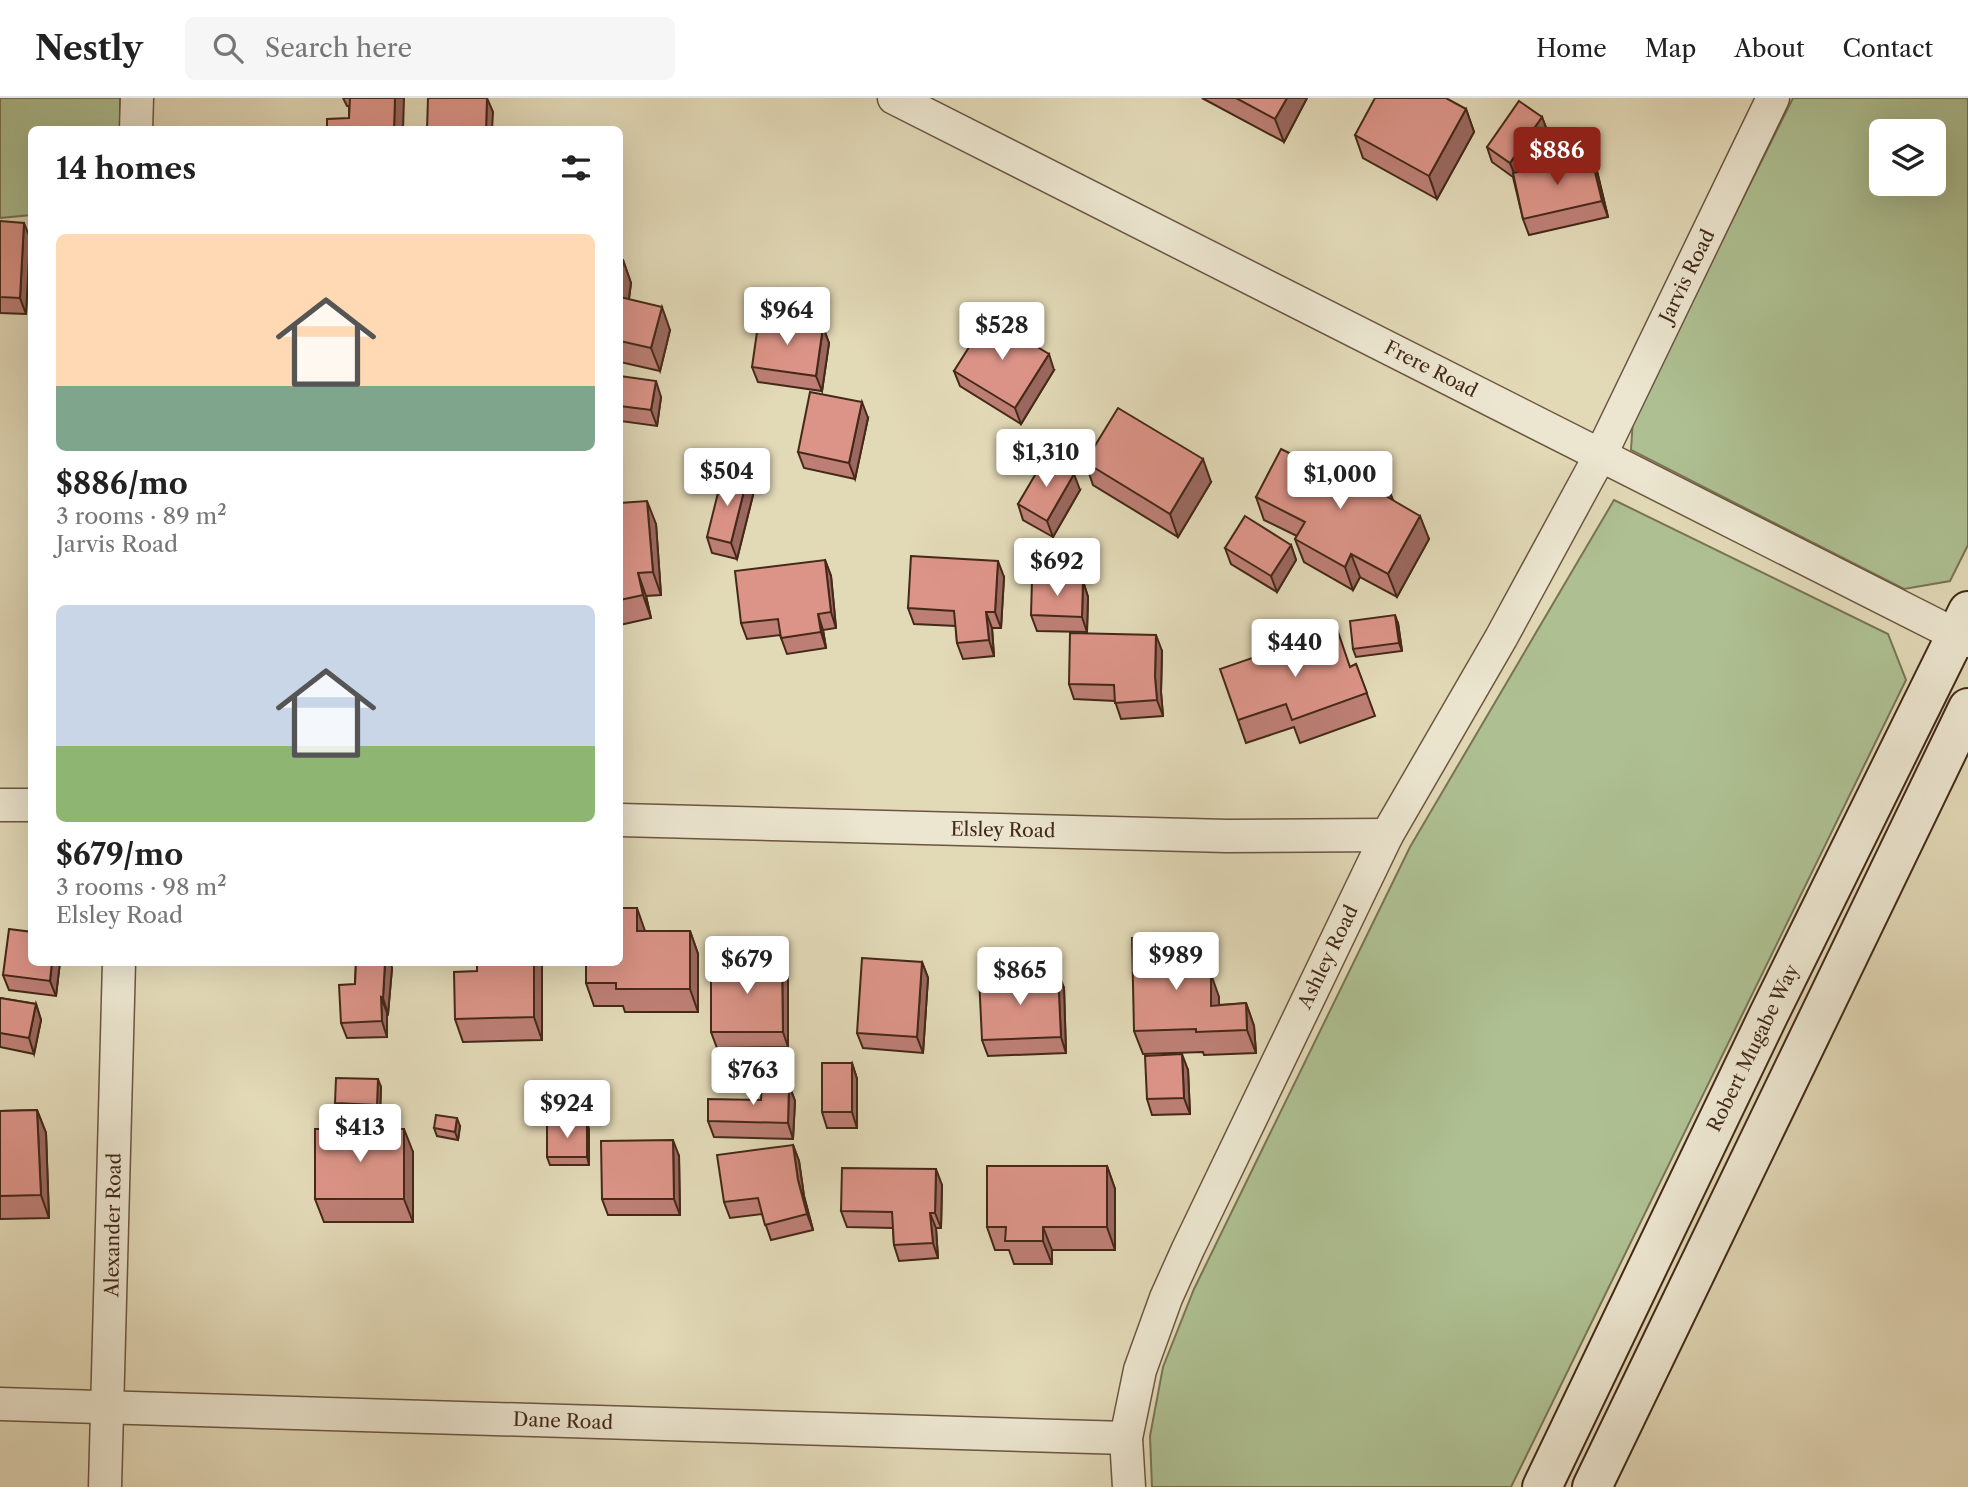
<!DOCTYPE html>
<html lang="en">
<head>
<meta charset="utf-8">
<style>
	:root { --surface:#fff; --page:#f6f6f6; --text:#222; --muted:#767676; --line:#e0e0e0; --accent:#8f2418 }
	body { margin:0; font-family:"Libre Caslon Text",serif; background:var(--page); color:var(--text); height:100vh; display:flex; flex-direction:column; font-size:26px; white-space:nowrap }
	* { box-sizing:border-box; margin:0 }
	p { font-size:23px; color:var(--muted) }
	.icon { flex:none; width:38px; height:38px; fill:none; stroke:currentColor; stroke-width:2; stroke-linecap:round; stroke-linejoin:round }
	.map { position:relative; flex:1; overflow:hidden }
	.drawer { position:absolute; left:28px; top:28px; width:595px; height:840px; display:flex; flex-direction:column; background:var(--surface); border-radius:10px; box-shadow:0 7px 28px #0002 }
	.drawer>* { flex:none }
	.fabs { position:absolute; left:1869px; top:21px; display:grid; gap:14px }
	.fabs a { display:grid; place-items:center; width:77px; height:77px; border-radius:10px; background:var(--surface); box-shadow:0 7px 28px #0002; font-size:35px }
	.price { position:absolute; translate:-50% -60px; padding:0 16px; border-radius:7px; background:#fff; color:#222; font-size:23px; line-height:46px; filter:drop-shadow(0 2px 4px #0008) }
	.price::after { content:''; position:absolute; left:50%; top:42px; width:21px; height:16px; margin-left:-10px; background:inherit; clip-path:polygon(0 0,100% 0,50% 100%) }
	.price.current { background:var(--accent); color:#fff }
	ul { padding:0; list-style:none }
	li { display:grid; align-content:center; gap:14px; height:371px; padding:0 28px }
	li span { display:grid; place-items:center; height:217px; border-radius:10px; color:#555 }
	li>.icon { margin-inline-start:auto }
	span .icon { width:126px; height:126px; fill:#fffc; stroke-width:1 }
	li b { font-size:30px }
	h2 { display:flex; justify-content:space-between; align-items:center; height:84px; padding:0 28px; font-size:30px }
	header { display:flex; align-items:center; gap:42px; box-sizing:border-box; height:98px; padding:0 35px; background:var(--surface); border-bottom:2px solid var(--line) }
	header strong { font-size:33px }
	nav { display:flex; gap:38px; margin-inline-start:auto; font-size:24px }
	.search { width:490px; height:63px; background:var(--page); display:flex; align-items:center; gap:18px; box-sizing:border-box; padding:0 24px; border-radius:10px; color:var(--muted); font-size:26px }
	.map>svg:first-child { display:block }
	.green { fill:#aec092; stroke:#797455; stroke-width:2; fill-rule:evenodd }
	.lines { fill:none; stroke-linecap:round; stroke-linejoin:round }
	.minor-casing { stroke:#6c5540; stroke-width:35 }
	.secondary-casing { stroke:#442918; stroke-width:42 }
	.minor { stroke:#ece6d0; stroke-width:32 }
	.secondary { stroke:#ece6d0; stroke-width:38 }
	.wall { fill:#bd7f75; stroke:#442918; stroke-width:2 }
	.shaded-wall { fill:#9a685f; stroke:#442918; stroke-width:2 }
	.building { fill:#dc9488; stroke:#442918; stroke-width:2 }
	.labels { text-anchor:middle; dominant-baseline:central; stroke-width:7; stroke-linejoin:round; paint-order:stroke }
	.street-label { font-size:19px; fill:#442918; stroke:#ece6d0 }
</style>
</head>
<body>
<header>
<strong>Nestly</strong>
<div class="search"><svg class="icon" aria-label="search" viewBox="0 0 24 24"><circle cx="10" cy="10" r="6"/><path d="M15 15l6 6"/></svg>Search here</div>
<nav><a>Home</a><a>Map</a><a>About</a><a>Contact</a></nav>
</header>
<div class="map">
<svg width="1968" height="1389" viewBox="0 0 1968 1389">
	<rect width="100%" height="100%" fill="#e2d9b7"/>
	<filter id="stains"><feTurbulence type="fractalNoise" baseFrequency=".00286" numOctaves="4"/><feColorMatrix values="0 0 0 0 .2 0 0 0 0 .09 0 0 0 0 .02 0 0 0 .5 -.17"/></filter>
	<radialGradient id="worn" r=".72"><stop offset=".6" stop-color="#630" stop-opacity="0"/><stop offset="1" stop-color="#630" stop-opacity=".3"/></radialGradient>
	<g class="green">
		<path d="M0,0h120v31l-88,1 -1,85 -31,3z"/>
		<path d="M1793,0h175v447l-18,36 -46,8 -273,-139 2,-31zM1881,33h53v53h-53z"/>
		<path d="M1614,402l274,134 18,46 -395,807h-359l-2,-51 13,-69 31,-78 216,-442z"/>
	</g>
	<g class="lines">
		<defs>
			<g id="minor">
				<path d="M894,0l1074,543"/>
				<path d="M136,32l1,-32"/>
				<path d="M0,707h32"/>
				<path d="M620,722l607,16 160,-1"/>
				<path d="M0,1306l1126,34"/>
				<path d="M105,1389l14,-525"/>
				<path d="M1129,1389l-3,-49 14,-68 26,-72 22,-49 199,-414 114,-197 100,-184 172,-356"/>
			</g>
			<g id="secondary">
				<path d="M1542,1389l227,-473 199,-403"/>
				<path d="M1592,1389l376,-779"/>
			</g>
		</defs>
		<use href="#minor" class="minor-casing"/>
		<use href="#secondary" class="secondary-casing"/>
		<use href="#minor" class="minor"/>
		<use href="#secondary" class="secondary"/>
	</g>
	<g class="wall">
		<path d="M343,0h61l-55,20v-12h-2z"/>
		<path d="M1202,0h105l-23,44z"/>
		<path d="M1466,11l8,23 -37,67 -74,-41 -8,-23z"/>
		<path d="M1542,19l6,16 -27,39 70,-16 6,15 11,46 -79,18 -6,-16 -10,-42 -21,-15 -5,-15z"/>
		<path d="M0,123l30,17 -4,76 -26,-1z"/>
		<path d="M620,161l3,1 8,23 -2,16 41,31 -10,41 -40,-9z"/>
		<path d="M823,229l6,16 -7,48 -64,-9 -6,-15z"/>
		<path d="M1054,272l-33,54 -61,-38 -6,-15z"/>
		<path d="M620,278l41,21 -4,29 -37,-5z"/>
		<path d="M868,320l-13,61 -51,-11 -6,-16z"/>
		<path d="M1085,364l126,20 -33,55 -85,-52z"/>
		<path d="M1332,376l56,14 5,12 36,39 -32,58 -37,-20 -7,13 -49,-28 -9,-23 2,-3 -33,-16 -8,-23z"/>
		<path d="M1080,392l-27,47 -30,-17 -5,-16z"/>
		<path d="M753,397l-16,64 -25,-6 -5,-16z"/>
		<path d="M620,405l36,21 5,71 -15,1 5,22 -31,7z"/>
		<path d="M1291,447l5,15 -19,32 -46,-28 -6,-16z"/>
		<path d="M825,462l6,16 5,52 -13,2 3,18 -39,6 -7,-19 -33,4 -6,-16z"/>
		<path d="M1004,479l-3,51h-9l2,28 -31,3 -6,-16 -1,-17 -42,-2 -6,-16z"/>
		<path d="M1083,483l5,16 -1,35 -50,-1 -6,-16z"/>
		<path d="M1398,525l4,28 -46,6 -3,-8z"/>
		<path d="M1162,553l-1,41 2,24 -42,3 -6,-18 -41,-2 -5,-15z"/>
		<path d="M1356,566l19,52 -75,27 -6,-16 -48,16 -8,-23z"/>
		<path d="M645,833h45l8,23v58h-73l-2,-6h-29l-8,-23z"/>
		<path d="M1184,839l9,23v14l26,23v8l27,-2 8,23 2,27 -52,2 -1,-3 -60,2 -9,-23z"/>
		<path d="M782,862l6,15v72l-71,1 -6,-16z"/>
		<path d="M32,864h28l-4,34 -47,-6 -6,-15z"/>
		<path d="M356,864h34l2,6 -4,46 -1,-1v24l-40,1 -6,-15 14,-39z"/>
		<path d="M542,864v78l-79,2 -8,-23 22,-48z"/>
		<path d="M922,864l6,16 -5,75 -60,-5 -6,-15z"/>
		<path d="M1058,875l6,15 2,65 -78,3 -6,-16z"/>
		<path d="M0,900l36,6 5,16 -7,34 -34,-7z"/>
		<path d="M852,965l5,16v49h-30l-5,-16z"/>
		<path d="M1188,972l2,44 -38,1 -5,-16z"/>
		<path d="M789,987l6,16 -2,38 -79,-2 -6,-16 53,-21z"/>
		<path d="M381,989l-1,26 -42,-2 -3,-8z"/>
		<path d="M37,1012l9,23 3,85 -49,1v-108z"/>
		<path d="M587,1024l2,8v35h-39l-3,-8z"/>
		<path d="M460,1028l-2,14 -21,-4 -3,-8z"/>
		<path d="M793,1047l6,16 5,35 9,34 -42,10 -9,-26 -32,4 -6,-16z"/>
		<path d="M413,1054v70h-89l-9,-23z"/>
		<path d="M679,1058l1,59h-72l-6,-16z"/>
		<path d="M1107,1068l8,23v61h-63v14h-38l-5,-14h-14l-8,-23z"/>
		<path d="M942,1087l-1,43h-5l2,30 -39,3 -5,-16 -1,-17 -46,-1 -6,-16z"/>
	</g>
	<g class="shaded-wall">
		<path d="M395,0h9l-1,32h-9z"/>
		<path d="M487,0l6,14 -1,18h-6z"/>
		<path d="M1287,0h20l-23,44 -9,-23z"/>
		<path d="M1466,11l8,23 -37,67 -8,-23z"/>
		<path d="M1542,19l6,16 -32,45 -6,-15z"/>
		<path d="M1591,58l6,15 11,46 -6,-16z"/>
		<path d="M24,125l6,15 -4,76 -6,-16z"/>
		<path d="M623,162l8,23 -5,36 -6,-18v-16z"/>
		<path d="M662,209l8,23 -10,41 -9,-23z"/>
		<path d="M823,229l6,16 -7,48 -6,-15z"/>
		<path d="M1049,256l5,16 -33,54 -6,-16z"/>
		<path d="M656,283l5,16 -4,29 -6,-16z"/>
		<path d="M862,304l6,16 -13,61 -6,-16z"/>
		<path d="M1203,361l8,23 -33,55 -8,-23z"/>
		<path d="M1074,376l6,16 -27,47 -6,-16z"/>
		<path d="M747,381l6,16 -16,64 -6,-16z"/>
		<path d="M1388,390l9,23 -13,-16z"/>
		<path d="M647,403l9,23 5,71 -8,-23z"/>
		<path d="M1420,418l9,23 -32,58 -9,-23z"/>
		<path d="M1291,447l5,15 -19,32 -6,-16z"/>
		<path d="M1351,456l9,23 -7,13 -8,-23z"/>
		<path d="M825,462l6,16 5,52 -5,-16z"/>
		<path d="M998,463l6,16 -3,51 -6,-16z"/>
		<path d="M638,475l8,23 5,22 -8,-23z"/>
		<path d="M1083,483l5,16 -1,35 -5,-15z"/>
		<path d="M986,514l6,16 2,28 -5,-16z"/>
		<path d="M818,516l5,16 3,18 -5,-16z"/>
		<path d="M1395,517l3,8 4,28 -3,-8z"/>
		<path d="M1156,537l6,16 -1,41 2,24 -6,-16 -2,-23z"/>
		<path d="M637,810l8,23h-8z"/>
		<path d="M690,833l8,23v58l-8,-23z"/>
		<path d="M1184,839l9,23 1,37 -9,-23z"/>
		<path d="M782,862l6,15v72l-5,-15z"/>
		<path d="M52,864h8l-4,34 -6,-15z"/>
		<path d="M385,864h5l2,6 -4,46 -5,-16z"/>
		<path d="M534,864h8v78l-8,-23z"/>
		<path d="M922,864l6,16 -5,75 -6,-16z"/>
		<path d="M1058,875l6,15 2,65 -5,-16z"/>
		<path d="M1211,876l8,23v32l-8,-23z"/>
		<path d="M381,899l6,16v24l-5,-16z"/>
		<path d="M1246,905l8,23 2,27 -9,-23z"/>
		<path d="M36,906l5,16 -7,34 -5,-16z"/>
		<path d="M1182,956l6,16 2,44 -6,-16z"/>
		<path d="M852,965l5,16v49l-5,-16z"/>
		<path d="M378,981l3,8 -1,26 -3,-8z"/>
		<path d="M789,987l6,16 -2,38 -5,-16z"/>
		<path d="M37,1012l9,23 3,85 -8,-23z"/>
		<path d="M457,1020l3,8 -2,14 -3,-8z"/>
		<path d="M587,1024l2,8v35l-2,-8z"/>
		<path d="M404,1031l9,23v70l-9,-23z"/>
		<path d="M673,1042l6,16 1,59 -6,-16z"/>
		<path d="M793,1047l6,16 5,35 9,34 -6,-16 -9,-34z"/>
		<path d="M1107,1068l8,23v61l-8,-23z"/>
		<path d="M936,1071l6,16 -1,43 -6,-15z"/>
		<path d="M930,1115l6,15 2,30 -5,-15z"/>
		<path d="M1043,1129l9,23v14l-9,-23z"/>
	</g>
	<g class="building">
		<path d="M350,0h45l-1,32h-67v-11l22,-1z"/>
		<path d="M428,0h59l-1,32h-59z"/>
		<path d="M1236,0h51l-12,21z"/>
		<path d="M1375,0h71l20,11 -37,67 -74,-41z"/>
		<path d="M1519,3l23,16 -32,46 -23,-16z"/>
		<path d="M1591,58l11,45 -79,18 -10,-46z"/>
		<path d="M0,123l24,2 -4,75 -20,-1z"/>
		<path d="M620,161l3,1 -3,25z"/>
		<path d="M620,199l42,10 -11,41 -31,-7z"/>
		<path d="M988,219l61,37 -34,54 -61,-37z"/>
		<path d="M759,220l64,9 -7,49 -64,-9z"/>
		<path d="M620,278l36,5 -5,29 -31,-4z"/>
		<path d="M810,294l52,10 -13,61 -51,-11z"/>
		<path d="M1118,310l85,51 -33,55 -85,-52z"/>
		<path d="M1281,351l51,25 7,-13 49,27 -4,7 36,21 -32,58 -37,-20 -6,13 -50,-28 10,-17 -49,-25z"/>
		<path d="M1045,360l29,16 -27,47 -29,-17z"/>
		<path d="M723,375l24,6 -16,64 -24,-6z"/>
		<path d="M647,403l6,71 -15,1 5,22 -23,5v-97z"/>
		<path d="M1245,418l46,29 -20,31 -46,-28z"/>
		<path d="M911,458l87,5 -3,51h-9l3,28 -32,3 -3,-32 -46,-3z"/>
		<path d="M825,462l6,52 -13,2 3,18 -40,6 -3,-19 -37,4 -6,-52z"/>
		<path d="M1032,482l51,1 -1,36 -51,-2z"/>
		<path d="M1395,517l4,28 -46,6 -3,-28z"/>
		<path d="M1337,531l13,38 6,-3 11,29 -75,27 -6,-16 -48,16 -18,-51z"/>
		<path d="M1070,535l86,2 -1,42 2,23 -42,3 -1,-18 -45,-1z"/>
		<path d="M620,810h17v23h53v58h-74v-6h-30v-21h34z"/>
		<path d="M9,831l23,3v30h20l-2,19 -47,-6z"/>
		<path d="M1184,839l1,37h26v32l35,-3 1,27 -51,2v-3l-62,2 -2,-93z"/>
		<path d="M862,860l60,4 -5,75 -60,-4z"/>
		<path d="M711,862h71l1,72h-72z"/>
		<path d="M356,864h29l-2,36 -2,-1 1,24 -41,2 -2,-38 16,-1z"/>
		<path d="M477,864h57v55l-79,2 -1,-47 23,-1z"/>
		<path d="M1058,875l3,64 -79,3 -3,-63z"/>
		<path d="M0,900l36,6 -7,34 -29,-5z"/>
		<path d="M1182,956l2,44 -37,1 -2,-43z"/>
		<rect x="822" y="965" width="30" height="49"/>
		<path d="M336,980l42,1 -1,26 -42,-2z"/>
		<path d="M762,986l27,1 -1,38 -80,-2v-22l53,1z"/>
		<path d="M37,1012l4,85 -41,1v-85z"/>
		<path d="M436,1017l21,3 -2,14 -21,-4z"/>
		<rect x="547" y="1024" width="40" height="35"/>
		<rect x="315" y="1031" width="89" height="70"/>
		<path d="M673,1042l1,59h-72l-1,-58z"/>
		<path d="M793,1047l5,35 9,34 -42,11 -7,-27 -34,4 -7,-47z"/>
		<path d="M987,1068h120v61h-64v14h-38l1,-14h-19z"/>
		<path d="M842,1070l94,1 -1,44h-5l3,30 -39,2 -2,-33 -51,-1z"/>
	</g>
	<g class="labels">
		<g class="street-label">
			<text transform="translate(1687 178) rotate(-64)">Jarvis Road</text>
			<text transform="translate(1431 271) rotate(27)">Frere Road</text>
			<text transform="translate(1003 732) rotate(1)">Elsley Road</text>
			<text transform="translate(1328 859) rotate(-64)">Ashley Road</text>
			<text transform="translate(1753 950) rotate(-64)">Robert Mugabe Way</text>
			<text transform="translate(113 1127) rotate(-89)">Alexander Road</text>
			<text transform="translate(563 1323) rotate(2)">Dane Road</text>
		</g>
	</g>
	<rect width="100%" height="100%" filter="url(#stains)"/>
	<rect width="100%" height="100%" fill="url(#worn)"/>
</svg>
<div class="fabs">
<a><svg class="icon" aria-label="layers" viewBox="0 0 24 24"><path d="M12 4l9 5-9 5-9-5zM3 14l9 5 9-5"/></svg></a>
</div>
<b class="price current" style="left:1557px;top:89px">$886</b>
<b class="price" style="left:787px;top:249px">$964</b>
<b class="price" style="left:1002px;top:264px">$528</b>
<b class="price" style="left:1046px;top:391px">$1,310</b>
<b class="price" style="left:727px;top:410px">$504</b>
<b class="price" style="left:1340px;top:413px">$1,000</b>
<b class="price" style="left:1057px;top:500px">$692</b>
<b class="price" style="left:1295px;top:581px">$440</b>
<b class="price" style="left:1176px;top:894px">$989</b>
<b class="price" style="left:747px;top:898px">$679</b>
<b class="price" style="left:1020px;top:909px">$865</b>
<b class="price" style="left:753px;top:1009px">$763</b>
<b class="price" style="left:567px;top:1042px">$924</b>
<b class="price" style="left:360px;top:1066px">$413</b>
<section class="drawer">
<h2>14 homes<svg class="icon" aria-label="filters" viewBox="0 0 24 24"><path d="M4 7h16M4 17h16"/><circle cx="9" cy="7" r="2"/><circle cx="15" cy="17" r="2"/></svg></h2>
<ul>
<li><span style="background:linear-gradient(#ffd9b3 70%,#7fa58c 0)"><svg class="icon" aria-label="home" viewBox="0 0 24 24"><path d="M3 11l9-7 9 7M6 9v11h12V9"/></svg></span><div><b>$886/mo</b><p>3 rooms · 89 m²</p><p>Jarvis Road</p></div></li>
<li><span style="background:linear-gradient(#c9d6e8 65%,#8fb573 0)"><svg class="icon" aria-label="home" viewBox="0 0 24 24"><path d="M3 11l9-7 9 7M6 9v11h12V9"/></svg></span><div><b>$679/mo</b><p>3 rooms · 98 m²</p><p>Elsley Road</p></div></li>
</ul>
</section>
</div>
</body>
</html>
